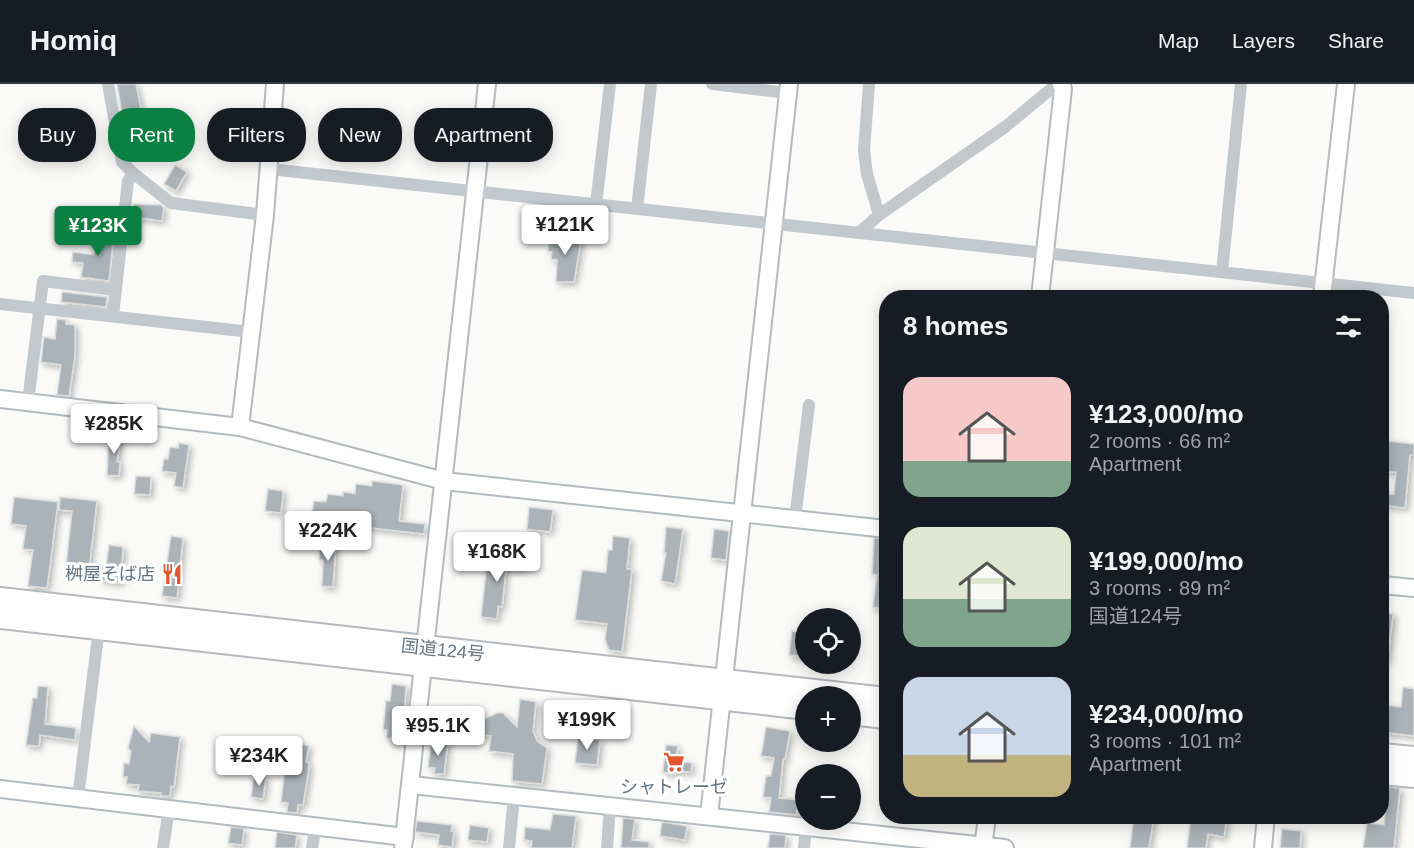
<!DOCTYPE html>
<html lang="en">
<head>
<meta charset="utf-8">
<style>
	:root { --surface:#171b24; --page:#20242c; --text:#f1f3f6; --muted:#9ea1a6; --line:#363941; --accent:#0b8043 }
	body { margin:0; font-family:Arial,"Noto Sans JP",sans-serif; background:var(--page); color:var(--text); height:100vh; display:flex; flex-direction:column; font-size:22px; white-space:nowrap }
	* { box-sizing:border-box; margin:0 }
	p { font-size:20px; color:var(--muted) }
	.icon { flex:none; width:33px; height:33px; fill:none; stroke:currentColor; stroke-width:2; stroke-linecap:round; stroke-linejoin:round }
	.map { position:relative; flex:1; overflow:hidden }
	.sheet { position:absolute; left:879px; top:206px; width:510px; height:534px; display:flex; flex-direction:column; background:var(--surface); border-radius:24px; box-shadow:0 3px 15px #0003 }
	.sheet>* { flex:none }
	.banner { position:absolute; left:18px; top:24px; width:570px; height:54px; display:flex; gap:12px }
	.buttons { position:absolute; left:795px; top:524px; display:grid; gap:12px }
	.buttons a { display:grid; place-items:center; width:66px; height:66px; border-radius:50%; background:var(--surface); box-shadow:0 3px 15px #0003; font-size:30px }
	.price { position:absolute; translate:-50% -51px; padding:0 14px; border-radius:6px; background:#fff; color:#222; font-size:20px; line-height:39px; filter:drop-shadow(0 2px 3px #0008) }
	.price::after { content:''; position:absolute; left:50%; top:36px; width:18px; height:14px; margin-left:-9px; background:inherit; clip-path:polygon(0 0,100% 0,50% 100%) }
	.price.selected { background:var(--accent); color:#fff }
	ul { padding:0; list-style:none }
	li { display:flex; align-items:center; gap:18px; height:150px; padding:0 24px }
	li span { display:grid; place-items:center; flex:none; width:168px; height:120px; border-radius:18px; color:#555 }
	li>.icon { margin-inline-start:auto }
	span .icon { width:72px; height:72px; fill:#fffc; stroke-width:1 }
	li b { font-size:26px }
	h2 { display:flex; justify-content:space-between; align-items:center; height:72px; padding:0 24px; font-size:26px }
	.chip { padding:0 21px; border-radius:24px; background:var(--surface); box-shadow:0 3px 15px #0003; font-size:21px; line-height:54px }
	.chip.selected { background:var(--accent); color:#fff }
	header { display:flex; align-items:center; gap:36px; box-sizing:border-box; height:84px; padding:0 30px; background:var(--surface); border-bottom:2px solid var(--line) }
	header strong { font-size:28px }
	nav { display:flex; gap:33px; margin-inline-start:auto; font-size:21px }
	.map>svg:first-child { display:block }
	.building { fill:#aab3b9; stroke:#dcdcda; stroke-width:1.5; filter:url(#shadow) }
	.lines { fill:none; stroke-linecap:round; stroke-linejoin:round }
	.secondary-casing { stroke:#b3babf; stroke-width:20 }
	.highway-casing { stroke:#b4b9bd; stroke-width:26 }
	.street { stroke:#c3c8cc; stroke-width:12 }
	.secondary { stroke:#fff; stroke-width:16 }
	.highway { stroke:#fff; stroke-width:22 }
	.labels { text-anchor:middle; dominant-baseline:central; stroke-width:6; stroke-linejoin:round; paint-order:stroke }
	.poi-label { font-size:18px; fill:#657683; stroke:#fff; text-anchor:end }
	.street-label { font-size:18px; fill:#657683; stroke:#fff }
</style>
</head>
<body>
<header>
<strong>Homiq</strong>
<nav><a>Map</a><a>Layers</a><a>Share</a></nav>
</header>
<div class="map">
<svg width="1414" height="764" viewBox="0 0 1414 764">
	<defs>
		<filter id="shadow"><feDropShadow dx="3" dy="3" stdDeviation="3" flood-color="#0004"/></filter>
	</defs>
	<rect width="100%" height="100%" fill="#fafaf8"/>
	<g class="building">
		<path d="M117,0h19l5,25 -19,4z"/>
		<path d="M175,81l12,7 -11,19 -12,-7z"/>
		<path d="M134,120l27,1 3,3 -2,13 -30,-4z"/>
		<path d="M97,145l17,2 -5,50 -28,-4 2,-14 -11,-1 1,-10 21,3z"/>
		<path d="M552,149l26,4 3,3 -7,42h-18l1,-22 -6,-1 1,-7 -4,-1 2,-16z"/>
		<path d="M62,208l45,5 -1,10 -45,-5z"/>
		<path d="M57,235l9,1v4l9,1v31l-6,40 -12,-1 4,-30 -20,-3 3,-25 11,2z"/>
		<path d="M109,349l12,2 -4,27h3l-1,14 -12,-1z"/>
		<path d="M1386,357l28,3v11h-4l-5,53 -23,-3 1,-10 11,-1 2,-22 -14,-1z"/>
		<path d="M179,359l10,2 -6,43 -9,-2 2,-13 -14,-2 2,-12h4l2,-12 8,1z"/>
		<path d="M136,392l15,1 -1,18 -16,-1z"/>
		<path d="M372,397l31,4 -4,36 26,3 -1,10 -113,-13 3,-20 12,1 2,-8 15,2v-4l12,2 1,-10 16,2z"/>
		<path d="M268,405l15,2 -2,22 -16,-2z"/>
		<path d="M14,413l44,5 -11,86 -19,-2 5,-36 -10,-1 3,-23 -15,-2z"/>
		<path d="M60,413l37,4 -8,68 -23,-2 6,-56 -13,-1z"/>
		<path d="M529,423l24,3 -3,22 -23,-3z"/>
		<path d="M666,443l17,2 -8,55 -14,-3 5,-28h-2z"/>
		<path d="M714,445l15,2 -3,29 -15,-2z"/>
		<path d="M171,452l12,2 -6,60 -15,-2z"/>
		<path d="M613,452l17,2 -3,31h5l-10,83 -13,-2 -4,-10 2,-16 -32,-4 7,-50 24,3 2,-23h4z"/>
		<path d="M874,454l12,1v70l-13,-2 4,-32 -5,-1z"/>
		<path d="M325,456l11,1 -3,46 -11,-1 1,-26h-4l1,-15h5z"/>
		<path d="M109,461l14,2 -2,36 -21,-3 2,-13h4z"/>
		<path d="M488,472l35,2 -1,11 -16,-1 -4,39 -4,-1 -1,13 -16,-2z"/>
		<path d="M1382,529l11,1 -6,48h-5z"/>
		<path d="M792,547l14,1v25l-17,-2z"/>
		<path d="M392,600l14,2 -3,48 -3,-1v6l-14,-1 1,-8h-4l3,-29h4z"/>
		<path d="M38,602l10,1 -3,37 31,4 -1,12 -35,-5 -1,11 -13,-1 7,-47h4z"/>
		<path d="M1403,603l11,2v47l-32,-4v-27l19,2z"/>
		<path d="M520,615l16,3 -3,29 4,10 10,7 -5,36 -30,-3 1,-27 -24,-3 2,-15 -29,-4 3,-24 14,2 -1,12 19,-9h6l14,14z"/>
		<path d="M134,642l15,16 2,-9 29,4 -6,50 -3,-1 -1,10h-9v-3l-23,-2 1,-6 -13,-1 1,-7h-4l1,-14 5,1 2,-13 -3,-3z"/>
		<path d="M766,643l24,4 -5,28h-2l-4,39 20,2 -3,15 -27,-3 2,-14 -8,-1 3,-21h5l3,-18 -13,-2z"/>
		<path d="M578,653l22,3 -3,25 -22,-2z"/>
		<path d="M440,655l8,2 -4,33h-10l1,-6 -7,-1 3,-24 8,1z"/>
		<path d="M296,659l13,3 -3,16 3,1 -1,11 -5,31h-5l-1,8 -10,-1 1,-9 -7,-1 4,-32 7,1z"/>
		<path d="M666,661l12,1 -3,15 17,2 -1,9 -15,-1 -1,3 -12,-2z"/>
		<path d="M254,692l12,1 -3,22 -12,-2z"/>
		<path d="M1388,703l12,1 -6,60h-31l4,-25 17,2z"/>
		<path d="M553,730l23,2 -4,32h-41l1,-7 -8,-1 1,-13 25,3z"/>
		<path d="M1134,732h20l-5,32h-19z"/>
		<path d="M1191,732h36l-3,21 -16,-3 -2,14h-19z"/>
		<path d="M623,734l12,1 -3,21 17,2v6h-28z"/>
		<path d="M417,737l35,4 -1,6 3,1 -2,15 -14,-2 1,-10 -24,-3z"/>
		<path d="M662,738l25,4 -2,14 -25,-4z"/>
		<path d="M470,741l19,3 -2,14 -19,-2z"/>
		<path d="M231,743l13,1 -2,17 -14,-2z"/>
		<path d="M1282,745l19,2 -1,17h-20z"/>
		<path d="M277,748l20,3 -2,13h-20z"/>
		<path d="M770,750l16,1 -1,13h-17z"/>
	</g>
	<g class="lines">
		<defs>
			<g id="secondary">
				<path d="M1040,213l23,-208 -2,-5"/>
				<path d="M1322,213l24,-213"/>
				<path d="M0,315l240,28 204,54 442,48"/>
				<path d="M240,343l25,-212 10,-131"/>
				<path d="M1382,501l32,3"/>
				<path d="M411,701l594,63"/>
				<path d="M0,705l405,48"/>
				<path d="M709,732l80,-732"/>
				<path d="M403,764l84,-764"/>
				<path d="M983,764l4,-32"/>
				<path d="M1263,764l3,-32"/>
			</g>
			<g id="highway">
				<path d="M0,515l886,100"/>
				<path d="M0,533l806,91"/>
				<path d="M850,629l36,4"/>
				<path d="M1382,671l32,3"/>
				<path d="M1382,689l32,3"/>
			</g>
		</defs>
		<use href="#secondary" class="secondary-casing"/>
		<use href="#highway" class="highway-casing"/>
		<g class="street">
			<path d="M108,0l14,78 11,11 38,30 94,12"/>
			<path d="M712,0l76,9"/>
			<path d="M869,0l-5,66 3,24 12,41"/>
			<path d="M269,85l1145,124"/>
			<path d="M596,121l14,-121"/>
			<path d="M637,125l14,-125"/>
			<path d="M860,148l19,-17 126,-88 52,-43"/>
			<path d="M1222,188l19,-188"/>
			<path d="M0,220l251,28"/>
			<path d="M113,232l15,-135 5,-8"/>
			<path d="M28,318l15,-121 73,9"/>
			<path d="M795,435l14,-114"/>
			<path d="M78,714l21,-170"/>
			<path d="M163,764l6,-39"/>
			<path d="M312,764l4,-23"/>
			<path d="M509,764l5,-52"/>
			<path d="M607,764l3,-42"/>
			<path d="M804,764l2,-22"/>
		</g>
		<use href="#secondary" class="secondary"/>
		<use href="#highway" class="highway"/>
	</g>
	<defs>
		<symbol id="restaurant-bare" viewBox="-9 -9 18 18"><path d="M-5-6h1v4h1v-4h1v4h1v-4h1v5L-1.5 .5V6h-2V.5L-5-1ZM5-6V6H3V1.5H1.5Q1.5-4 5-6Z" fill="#e4572e" stroke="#fff" stroke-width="2.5" paint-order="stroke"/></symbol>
		<symbol id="supermarket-bare" viewBox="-9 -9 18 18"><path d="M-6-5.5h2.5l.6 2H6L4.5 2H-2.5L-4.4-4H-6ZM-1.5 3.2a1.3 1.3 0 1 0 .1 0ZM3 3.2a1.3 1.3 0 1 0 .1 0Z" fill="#e4572e" stroke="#fff" stroke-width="2.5" paint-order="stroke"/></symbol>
	</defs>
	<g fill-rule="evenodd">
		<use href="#restaurant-bare" x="157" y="475" width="30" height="30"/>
		<use href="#supermarket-bare" x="659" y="663" width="30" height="30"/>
	</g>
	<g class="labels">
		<g class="poi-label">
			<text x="155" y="490">桝屋そば店</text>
			<text x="674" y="703" text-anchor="middle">シャトレーゼ</text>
		</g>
		<g class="street-label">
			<text transform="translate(443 566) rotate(6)">国道124号</text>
		</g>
	</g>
</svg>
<div class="buttons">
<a><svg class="icon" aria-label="locate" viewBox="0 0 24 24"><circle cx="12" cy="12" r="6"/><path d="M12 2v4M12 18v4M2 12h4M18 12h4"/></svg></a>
<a>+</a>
<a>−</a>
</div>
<b class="price" style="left:565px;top:172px">¥121K</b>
<b class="price selected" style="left:98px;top:173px">¥123K</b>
<b class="price" style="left:114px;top:371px">¥285K</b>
<b class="price" style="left:328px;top:478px">¥224K</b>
<b class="price" style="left:497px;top:499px">¥168K</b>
<b class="price" style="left:587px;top:667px">¥199K</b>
<b class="price" style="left:438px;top:673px">¥95.1K</b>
<b class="price" style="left:259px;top:703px">¥234K</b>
<div class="banner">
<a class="chip">Buy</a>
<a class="chip selected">Rent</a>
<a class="chip">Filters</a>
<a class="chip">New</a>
<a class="chip">Apartment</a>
</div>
<section class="sheet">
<h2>8 homes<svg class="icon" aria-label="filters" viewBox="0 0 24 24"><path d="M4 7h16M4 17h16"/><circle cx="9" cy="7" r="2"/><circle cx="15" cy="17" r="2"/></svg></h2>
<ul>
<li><span style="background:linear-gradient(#f6c9c9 70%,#7fa58c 0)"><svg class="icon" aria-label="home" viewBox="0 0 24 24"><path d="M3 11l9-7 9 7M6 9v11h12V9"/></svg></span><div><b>¥123,000/mo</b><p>2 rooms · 66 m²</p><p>Apartment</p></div></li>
<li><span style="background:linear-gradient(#dfe7d0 60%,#7fa58c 0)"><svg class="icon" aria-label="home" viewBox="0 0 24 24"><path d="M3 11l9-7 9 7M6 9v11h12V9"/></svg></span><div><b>¥199,000/mo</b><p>3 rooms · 89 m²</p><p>国道124号</p></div></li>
<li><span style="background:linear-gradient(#c9d6e8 65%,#c2b280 0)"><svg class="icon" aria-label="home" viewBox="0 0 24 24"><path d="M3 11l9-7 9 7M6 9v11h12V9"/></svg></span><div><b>¥234,000/mo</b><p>3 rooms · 101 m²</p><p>Apartment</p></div></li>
</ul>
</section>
</div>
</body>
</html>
